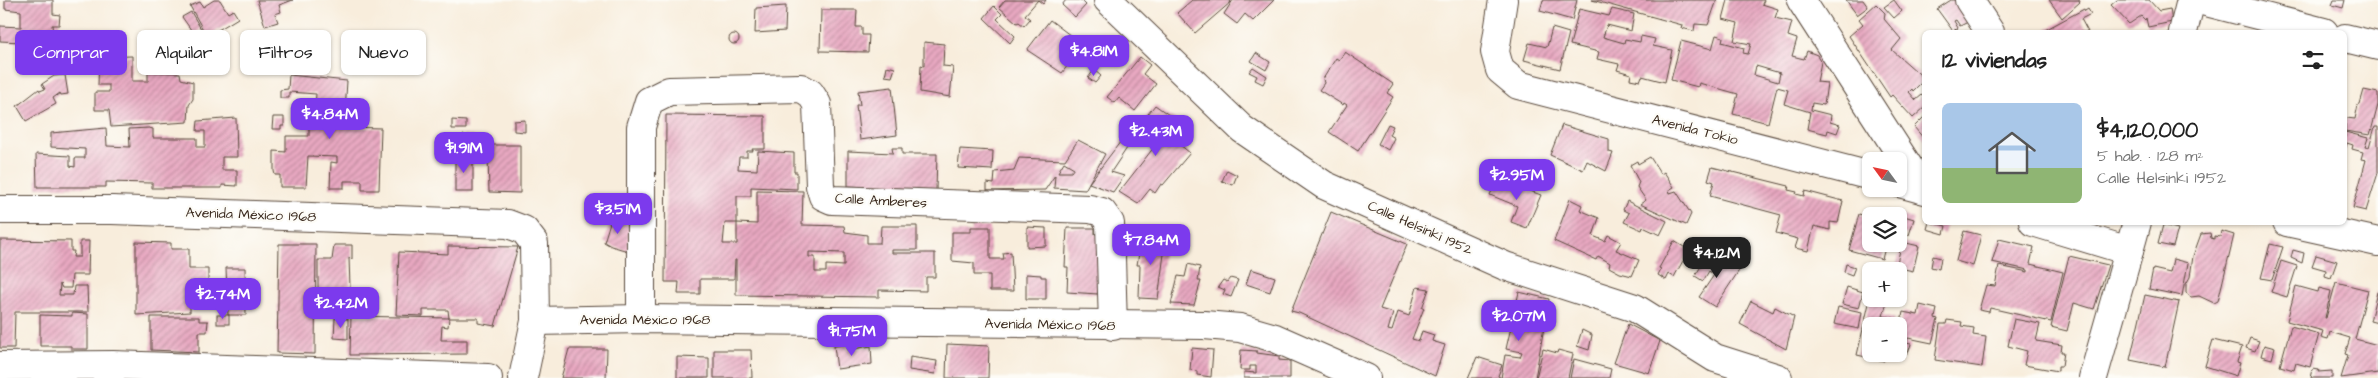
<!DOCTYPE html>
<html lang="es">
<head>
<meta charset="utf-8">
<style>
	:root { --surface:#fff; --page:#f6f6f6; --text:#222; --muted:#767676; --line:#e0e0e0; --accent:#7c3aed }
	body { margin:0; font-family:"Architects Daughter",sans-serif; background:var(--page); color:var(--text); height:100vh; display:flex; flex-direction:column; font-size:19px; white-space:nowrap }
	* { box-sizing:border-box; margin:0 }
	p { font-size:16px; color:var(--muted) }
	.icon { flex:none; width:28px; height:28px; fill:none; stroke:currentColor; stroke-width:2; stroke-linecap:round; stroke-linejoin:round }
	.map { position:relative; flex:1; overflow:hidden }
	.side { position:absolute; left:1922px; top:30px; width:425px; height:195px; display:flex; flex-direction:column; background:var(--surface); border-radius:8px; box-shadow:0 1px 4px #0004 }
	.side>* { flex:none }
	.guide { position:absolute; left:15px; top:30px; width:475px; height:45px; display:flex; gap:10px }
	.needle { width:32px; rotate:303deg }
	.buttons { position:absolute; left:1862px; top:152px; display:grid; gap:10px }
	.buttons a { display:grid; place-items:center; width:45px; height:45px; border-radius:8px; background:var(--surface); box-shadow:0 1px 4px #0004; font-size:25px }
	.price { position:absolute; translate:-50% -42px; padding:0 11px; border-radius:10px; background:var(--accent); color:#fff; font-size:16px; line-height:32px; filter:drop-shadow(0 1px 2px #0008) }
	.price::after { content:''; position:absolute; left:50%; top:30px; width:15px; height:11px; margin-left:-8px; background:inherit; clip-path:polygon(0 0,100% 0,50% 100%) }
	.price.current { background:#222; color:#fff }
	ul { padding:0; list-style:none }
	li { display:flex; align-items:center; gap:15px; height:125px; padding:0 20px }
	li+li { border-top:1px solid var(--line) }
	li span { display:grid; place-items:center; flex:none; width:140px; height:100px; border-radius:8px; color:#555 }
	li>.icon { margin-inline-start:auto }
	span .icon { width:60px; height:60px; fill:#fffc; stroke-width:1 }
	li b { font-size:21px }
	h2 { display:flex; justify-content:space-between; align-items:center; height:60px; padding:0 20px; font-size:21px }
	.tag { padding:0 18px; border-radius:8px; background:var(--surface); box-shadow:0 1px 4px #0004; font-size:18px; line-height:45px }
	.tag.current { background:var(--accent); color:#fff }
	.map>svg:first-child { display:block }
	.building { fill:url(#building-hatch); fill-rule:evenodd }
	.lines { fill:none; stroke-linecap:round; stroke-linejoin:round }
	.street-casing { stroke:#57473a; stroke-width:30 }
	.secondary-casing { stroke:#57473a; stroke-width:30 }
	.street { stroke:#fff; stroke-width:28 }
	.secondary { stroke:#fff; stroke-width:28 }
	.labels { text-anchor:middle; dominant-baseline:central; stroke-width:4.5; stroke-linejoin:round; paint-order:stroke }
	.street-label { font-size:14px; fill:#3b2a1e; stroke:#fdfcf7 }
</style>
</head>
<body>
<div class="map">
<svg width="2378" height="378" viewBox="0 0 2378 378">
	<defs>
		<pattern id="building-hatch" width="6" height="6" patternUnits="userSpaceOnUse" patternTransform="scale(1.25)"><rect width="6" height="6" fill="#e8a8c1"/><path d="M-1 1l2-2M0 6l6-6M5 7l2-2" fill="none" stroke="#bd899c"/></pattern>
	</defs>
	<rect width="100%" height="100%" fill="#fdfcf7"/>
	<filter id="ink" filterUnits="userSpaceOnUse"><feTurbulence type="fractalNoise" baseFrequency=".02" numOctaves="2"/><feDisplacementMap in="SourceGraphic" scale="10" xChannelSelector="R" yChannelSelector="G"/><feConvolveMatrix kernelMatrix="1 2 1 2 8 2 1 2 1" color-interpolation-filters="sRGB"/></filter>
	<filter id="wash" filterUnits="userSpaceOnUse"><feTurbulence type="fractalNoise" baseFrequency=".0096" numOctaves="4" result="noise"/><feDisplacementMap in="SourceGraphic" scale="20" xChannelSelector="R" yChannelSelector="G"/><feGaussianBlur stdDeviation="1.12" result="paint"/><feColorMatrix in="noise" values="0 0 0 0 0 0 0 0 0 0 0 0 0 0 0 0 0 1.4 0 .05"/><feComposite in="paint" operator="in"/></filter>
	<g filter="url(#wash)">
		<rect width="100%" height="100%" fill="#f8eddc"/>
		<g id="blocks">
			<g class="building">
				<path d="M5,0h48v14l7,1 -1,10h-7l1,9h5l-1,8 -6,1v-7l-29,3v3l-22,-1v-15l21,1v-16l-16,-2z"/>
				<path d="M214,0h6l8,13 5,-3 5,8 -28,17 -1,-2 -3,2 -16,-29 10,-4 3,5z"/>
				<path d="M257,0h36l-14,5 2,7 -6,2 3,8 -13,4z"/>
				<path d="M1005,0h41l-3,4 -5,-4 -13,15 5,4 -6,7 -5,-4 -2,1 -18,-16z"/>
				<path d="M1066,0h15l5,5 -11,12 -13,-12z"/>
				<path d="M1192,0h37l2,2 -36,31 -18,-20z"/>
				<path d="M1233,0h41l-21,21 -8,-7 -8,10 -13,-10z"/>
				<path d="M1543,0h34l-5,20 -32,-9z"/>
				<path d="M1592,0h125l-9,25 -13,-1 -1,7 -13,-3 1,-3z"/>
				<path d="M1728,0h36l-2,4 16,5 -3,9 17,4 -4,14 9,3 -5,17 12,3 3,-8 10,4 4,7 -4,20 10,1 -3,22 -12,-2 -1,7 20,5 -1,7 10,3 -3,8 -9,-3 -1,4 -20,-5 3,-17 -26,-8 4,-14 -11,-3 -9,36 -35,-9 5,-20 -39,-11 -1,4 -27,-7 10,-39 31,8 4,-14 7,2 -1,5 22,6 -1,5 5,1 3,-10 -17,-3 4,-18 -15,-4zM1756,66l24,7 -2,9 -24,-7z"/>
				<path d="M1846,0h17l5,7 -11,8z"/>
				<path d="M1894,0l8,11 -8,7 -10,-11z"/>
				<path d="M1951,0h15l4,21 -10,5 -4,-6 -2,1 4,7 -5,3 -16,-22z"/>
				<path d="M2049,0h30l1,2 -18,16z"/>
				<path d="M2117,0h32l10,11 11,-2 2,13 -24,5 -2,-9 -1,2 -4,-4 -12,8 -18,-19z"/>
				<path d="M2334,0h11l-2,8 -11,-3z"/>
				<path d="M1876,4l9,9 -1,6 17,20 -9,11 33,29 -12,12 -1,-2 -3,3 7,8 6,-5 3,3v9l-12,11 -21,-23 -2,2 -41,-61 14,-12 -4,-5z"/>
				<path d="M786,6l-1,25 -30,2 1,-25z"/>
				<path d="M994,6l8,8 -5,5 18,17 -5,7 -26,-25z"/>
				<path d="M1579,9l30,7 3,-7 22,5 -3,17 -24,-6 -4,12 21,6 1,-4 15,3 1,-6 14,3 -2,7 19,4 -7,32 -23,-6 -2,5 -10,-2 1,-5 -14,-4 2,-6 -22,-5 2,-7 -29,-7z"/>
				<path d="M2084,9l1,2 3,-2 3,5 -10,5 7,13h-42l-1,-2z"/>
				<path d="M821,10h36l-1,17h6v8h7l-1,17 -48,-1z"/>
				<path d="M191,12l10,17 -7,5 -12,-17z"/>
				<path d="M1050,20l33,25 -21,28 -35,-23z"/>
				<path d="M1552,28l17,5 -9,36 -36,-9 5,-17 18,4z"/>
				<circle cx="734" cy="39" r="5"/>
				<path d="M924,42l20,2 -1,22 10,1 -3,30 -30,-5 1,-27 3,1z"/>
				<path d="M1345,52l48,32 -6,9 6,4 -35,54 -29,-19 18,-27 -3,-2 -1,2 -24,-15 5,-7 -1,-4 13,-21 3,2z"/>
				<path d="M1256,53l14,9 -4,8 -15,-9z"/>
				<path d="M132,56v25h16v-9l32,1 1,6 12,3v17l-4,6 -1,17 -77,5 -2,-17h-14v-18h14v-7h-11l1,-28z"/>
				<path d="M1140,57l10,8 -7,9 13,10 -21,27 -16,-13 -4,5 -8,-6z"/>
				<path d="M887,66l8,2 -3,9 -7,-1z"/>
				<path d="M1253,67l14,9 -4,8 -8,-4 2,-4 -8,-4z"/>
				<path d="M1094,70l7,6 -6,7 -7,-5z"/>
				<path d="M65,75l3,19 -7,1 -1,-2 -7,5 3,6 -30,17 -9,-15 22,-17 1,2 5,-2 -3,-5 12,-8z"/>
				<path d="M289,75l58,6 -3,46 37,1 -2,62h-17v-9h-18v7h-14l1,-26 6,1v-6l-29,-1 -2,31h-26v-12h-5l-1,-4v-20l12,1v-16h23v-20l5,1 2,-23 -27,-2v6h-9v-8l8,-1z"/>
				<path d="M892,87l5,48 -37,5 -4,-35h4l-2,-14z"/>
				<path d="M2364,90l14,3v12l-8,30 -25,-4 1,-13 9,1 3,-14 2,-1z"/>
				<path d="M1155,105l21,15 -5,6 8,7 -5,7 16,13 -27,32 -2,-1 -6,9 -5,-4 -12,15 -19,-12 39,-50 -20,-15z"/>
				<path d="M666,115l99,1v33h-13l1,2h-6v6h-8l-1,12 19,1 1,-19 36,2v19h3v17l-46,-2v9h-14v27h-12l-2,21h14v-21l20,1v-34l46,1 -1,34 42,1 1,6 22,3v8h13l1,-17h36v24h-25v3h43v24h-9v14l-47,-1v7l-143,-2v-35h-1l-1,19h-34v15h-22l1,-12h-14zM809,252l35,1v13l-18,-1v7h-11v-15h-6z"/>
				<path d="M1925,116v24l-11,-13z"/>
				<path d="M273,117h11v9h-3v3h-9z"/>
				<path d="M236,118l1,39h-15v13h15v16l-15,-1v3h-70v-5l-46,-1v5h-69l-1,-33 34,2v10l5,1v-9h10v-9l-34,-2v-14l55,-5 1,18 23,1 -1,-18 20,-1 4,1v9h44v9h8v-16h-8l1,-10z"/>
				<path d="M452,120l14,1v8h-14z"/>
				<path d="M525,120v12l-11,-1v-10z"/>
				<path d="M1388,124l5,2 -4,9 5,3 -6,12 -10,-6z"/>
				<path d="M1562,125l47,14v13l4,1 -7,18 -19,-10 -4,9 -33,-15z"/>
				<path d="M2375,127h3v46l-12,38 -13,-3 13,-48 -5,-1 2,-7 -11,-3 1,-4 -6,-2 -2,7v-18l23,6 -3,9 4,1z"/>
				<path d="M463,135l25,4v6h32v48l-31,-1 -1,-36 -36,-2v-16l10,1z"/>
				<path d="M1124,137l7,5 -20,30 13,4 -11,16 -24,-9z"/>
				<path d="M1078,140l27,14 -20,36 -31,-2 1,-13 -10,15 -58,1v-8l7,1 1,-12 19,-2 5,-12 46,2zM1064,162l10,6 -3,4h-13z"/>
				<path d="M892,148h10v6h35l-1,36 -88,-4v-35l45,2z"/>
				<path d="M960,149l33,2 -1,19 -34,-2z"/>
				<rect x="455" y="157" width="18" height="35"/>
				<path d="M1650,157l11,17 3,-2 10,15 -5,3 1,3 6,-2 15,23 -5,11 -46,-21 6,-4 -9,-13 2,-5 -9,-17 7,-4 1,3z"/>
				<path d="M1712,167l77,19 -1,4 9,2 -1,2 8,2 1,-5 38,10 -5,22 -8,-1v8l-16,-4 -6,25 -13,-3 3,-9 -22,-6 5,-18 -71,-19 4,-14 -6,-2z"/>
				<path d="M1227,170l10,5 -4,10 -11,-4z"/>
				<path d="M1497,179l44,16 -14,33 -16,-6 6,-16 -27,-11z"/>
				<path d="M1570,199l12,6 -2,5 19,8 -6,18 12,5 3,-6 13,7 -5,8 23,10 -7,16 -12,-3 -11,-6 1,-4 -12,-7 -2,4 -42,-19z"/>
				<path d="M1627,201l40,20 -7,14 -17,-8 -1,3 -18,-8 5,-9 -6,-3z"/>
				<path d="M1331,212l76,32 -27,65 13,4 -5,17 4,1 6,-19 11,4 8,-29 12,2 -7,19h2l-12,31 7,2 3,-10 12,4 -2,6 13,4 -10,31 -136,-63 -8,-2z"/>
				<path d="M1894,213l20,6 -5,16 -10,-2v-17h-6z"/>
				<path d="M1859,214l12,4v26h15l-4,15 -33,-9z"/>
				<path d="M611,219l18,5 -1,27 -17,-5 -7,-4z"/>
				<path d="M1929,222l17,4 -2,8 -17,-5z"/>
				<path d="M2163,225l15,4 -5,18 -15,-3z"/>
				<path d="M971,227h19v32h14l-1,-6 8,-1 2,39h-23v-16h-16v-12l-22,-2v-29h19z"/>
				<path d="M1027,227l19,1v18l-19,1z"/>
				<path d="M1067,228h28v6h5l-2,60 -31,-2 1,-25h-3z"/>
				<path d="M1964,231l17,4 -8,31 -17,-5z"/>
				<path d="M2221,231l13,4 -16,66 -4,2 -15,-7 -8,1 -5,-4v-9l4,-7 3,-21 8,-22 9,-1 1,5 3,1v-3l6,1z"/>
				<path d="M1142,235l24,4 -8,60 -19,-1 1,-33h-3z"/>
				<path d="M1999,239l35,8 -4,17 33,8 -12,50 -61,-14 -1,4 -10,-2 7,-25 9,1 4,-20 29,6v-2l-36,-8z"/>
				<path d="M0,240l71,1v10h3l-1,6h7v-16h9l-1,34h-16l-1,13h-9l-2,-4 -1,11h14l1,-9h13l1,26h-73l-1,36h-14z"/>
				<path d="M1674,241l15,9 -15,27 -5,-3 -3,6 -8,-5 3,-6 -2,-1z"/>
				<path d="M136,242l35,1v6h18v20h19v35h-14v-3h-4v11l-54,3z"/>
				<path d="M1902,242l17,4 -6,25 -17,-4z"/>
				<path d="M279,244h37l-1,110 -38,-1z"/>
				<path d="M2270,244l13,3 -11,33 -11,-2z"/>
				<path d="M334,245h18v14l-3,-1 2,58 98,2 -1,9 -6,-1 -1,14h26v14l-117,1 1,-39h-33v-56h14z"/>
				<path d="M448,246l70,1 -23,79 -17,-3v-5h-29l-1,-8h-25v6l-27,-1 3,-63 49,2z"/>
				<path d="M2293,250l11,3 -2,10 -11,-5z"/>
				<path d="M1719,254l21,15 -25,38 -16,-10 15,-22 -5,-4 -6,10 -8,-5 8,-13 8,2z"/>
				<path d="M2316,255l21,6 -6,17 -6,-2 1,-6 -14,-4z"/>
				<path d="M1933,256l8,2 -2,11 -8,-2z"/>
				<path d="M2069,256l39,9 -14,44 -20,-6 -7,28 -16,-4z"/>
				<path d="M2173,259l15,4 -6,33 -33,-7 4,-20 17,4z"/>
				<path d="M2281,261l16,5 -10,31 -16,-5z"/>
				<path d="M1188,264l12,3 -2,14h3l-7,24 -23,-1 7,-28 7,1z"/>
				<path d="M1846,264l9,3 -3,8 -8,-3z"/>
				<path d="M226,268h19l1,47h-18z"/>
				<path d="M1251,269l24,8 -5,15 -24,-8z"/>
				<path d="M1026,274l15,1v2h5v22h-20z"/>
				<path d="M1230,278l8,2 -7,17 -8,-3 2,-4 -7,-3 5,-7 4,2z"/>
				<path d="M2336,282l32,8 -13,49 23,6v28l-37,5 7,-23 -3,-1 5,-16 -20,-6 -2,7 -7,-2 2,-6 -36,-10 9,-35 22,6 1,-4 12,3 -6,27h1z"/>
				<path d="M1847,287l16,5 -4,16 -17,-4z"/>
				<path d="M1519,292l30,7 -14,79h-67l9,-21 25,8 -4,11 3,2 4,-23 15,2 2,-5 -16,-3z"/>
				<path d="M2377,292h1v31l-8,-2z"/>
				<path d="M2145,295l34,7 -14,65 -35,-7z"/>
				<path d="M1870,299h18l-5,17 11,2 -2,8h-21v28h14l-1,7 -27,-6z"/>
				<path d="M1751,301l22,11 2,-5 19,10 -8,32 -46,-25z"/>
				<path d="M1920,305l17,4 -2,9 3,1 -6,24 -24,-5 -2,5 5,1 -3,9 -9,-2 2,-7 -2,-1v-11l4,-20 15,3z"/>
				<path d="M1838,307l24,5 -3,17 -25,-5z"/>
				<path d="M72,313l16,1v35h-17v-3h-31v-31l32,1z"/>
				<rect x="217" y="315" width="12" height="9"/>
				<path d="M151,317h48v4h9l-1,11h-8v20l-48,-2z"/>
				<path d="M335,318l13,1v20l-14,-1z"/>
				<path d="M2014,319l26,5 -4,17 26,4 -1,7h3l-2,14h-4v5l-34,-6 3,-14 -19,-5z"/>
				<path d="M1947,320l15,2 -1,4 13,2 -1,7 13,2 -4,30 -47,-7 5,-36h6z"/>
				<path d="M1628,324l32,17 -11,32 -35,-10z"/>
				<path d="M2291,326l28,8 -9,33 -14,-4 -2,7 -14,-4z"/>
				<path d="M1582,330l10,5 -3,15 -12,-4z"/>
				<path d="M2250,338l9,3 -4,10 -9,-3z"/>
				<path d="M2213,340l29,7 -5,15 3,1 -4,13 -31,-10z"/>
				<path d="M847,344l1,6 23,-4 1,18 -35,5 -3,-23z"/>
				<path d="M947,344l42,2 -1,32h-42z"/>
				<path d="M2264,345l11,3 -3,11 -11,-3z"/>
				<path d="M1192,348l21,2 -2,27 -14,-2v-4l-7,-1z"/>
				<path d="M569,349h38l-1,29h-45z"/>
				<path d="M1543,349l14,4 1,-3 15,4 -5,24h-32z"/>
				<path d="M714,350h37l1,28h-38z"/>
				<path d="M1241,350l16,1v2l22,3v4l11,1v17h-46v-6l12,1v-7h-6v4h-10z"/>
				<path d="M677,357l32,1v20h-32z"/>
				<path d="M910,357l27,4 -2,13 -26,-4z"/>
				<path d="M1574,359l37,10 -2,9h-39z"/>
				<path d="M2313,369l6,1 -1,2 14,-1v7h-21z"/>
			</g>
		</g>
	</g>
	<g filter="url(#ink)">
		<use href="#blocks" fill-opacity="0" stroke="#57473a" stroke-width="1"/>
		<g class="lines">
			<defs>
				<g id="street">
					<path d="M1108,0l134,129 82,56 181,81 130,42 80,50 63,20"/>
					<path d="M1801,0l122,189"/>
					<path d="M1969,0l21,32"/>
					<path d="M2198,0l126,32"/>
					<path d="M2345,38l33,8"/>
					<path d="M0,210h112l396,14 16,6 10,13 1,78 -12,57"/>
					<path d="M2287,222l91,20"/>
					<path d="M641,319v-192l8,-26 20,-10 132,-3 9,5 7,11 3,82 3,10 9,4 258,9 12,3 8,11 3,103"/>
					<path d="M535,321l106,-2 563,6 36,3 35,10 91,40"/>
					<path d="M0,366l113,-1 375,13"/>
					<path d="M2093,378l36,-127"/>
				</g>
				<g id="secondary">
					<path d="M1503,0l-8,52 5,18 18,15 353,91"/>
					<path d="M2183,32l8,-32"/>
					<path d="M1899,183l26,7"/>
					<path d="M2033,222l96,29 8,-29"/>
				</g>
			</defs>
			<use href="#street" class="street-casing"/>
			<use href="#secondary" class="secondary-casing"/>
			<use href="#street" class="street"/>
			<use href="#secondary" class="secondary"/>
		</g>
	</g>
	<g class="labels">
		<g class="street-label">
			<text transform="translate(1695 130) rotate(14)">Avenida Tokio</text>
			<text transform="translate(881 201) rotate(3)">Calle Amberes</text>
			<text transform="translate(251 215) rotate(2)">Avenida México 1968</text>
			<text transform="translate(1420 228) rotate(24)">Calle Helsinki 1952</text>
			<text x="645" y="320">Avenida México 1968</text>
			<text transform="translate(1050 325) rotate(1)">Avenida México 1968</text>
		</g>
	</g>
</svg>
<div class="buttons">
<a><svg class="needle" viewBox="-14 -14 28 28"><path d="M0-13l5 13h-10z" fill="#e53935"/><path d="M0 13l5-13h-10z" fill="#767676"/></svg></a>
<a><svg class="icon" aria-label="layers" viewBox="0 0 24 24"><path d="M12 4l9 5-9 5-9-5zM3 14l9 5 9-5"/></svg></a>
<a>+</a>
<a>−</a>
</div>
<b class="price" style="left:1094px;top:77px">$4.81M</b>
<b class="price" style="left:330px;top:140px">$4.84M</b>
<b class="price" style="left:1156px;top:157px">$2.43M</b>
<b class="price" style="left:464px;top:174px">$1.91M</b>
<b class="price" style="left:1517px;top:201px">$2.95M</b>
<b class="price" style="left:618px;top:235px">$3.51M</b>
<b class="price" style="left:1151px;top:266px">$7.84M</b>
<b class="price current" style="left:1717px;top:279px">$4.12M</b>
<b class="price" style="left:223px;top:320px">$2.74M</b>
<b class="price" style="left:341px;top:329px">$2.42M</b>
<b class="price" style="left:1519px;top:342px">$2.07M</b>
<b class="price" style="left:852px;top:357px">$1.75M</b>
<div class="guide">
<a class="tag current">Comprar</a>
<a class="tag">Alquilar</a>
<a class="tag">Filtros</a>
<a class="tag">Nuevo</a>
</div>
<section class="side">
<h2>12 viviendas<svg class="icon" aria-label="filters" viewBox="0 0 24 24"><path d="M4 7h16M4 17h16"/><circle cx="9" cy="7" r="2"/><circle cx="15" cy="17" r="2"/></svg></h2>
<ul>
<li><span style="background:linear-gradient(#a9c7e8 65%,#8fb573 0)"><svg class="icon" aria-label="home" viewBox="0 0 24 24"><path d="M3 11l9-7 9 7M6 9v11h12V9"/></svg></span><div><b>$4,120,000</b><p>5 hab. · 128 m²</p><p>Calle Helsinki 1952</p></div></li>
</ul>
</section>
</div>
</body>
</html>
